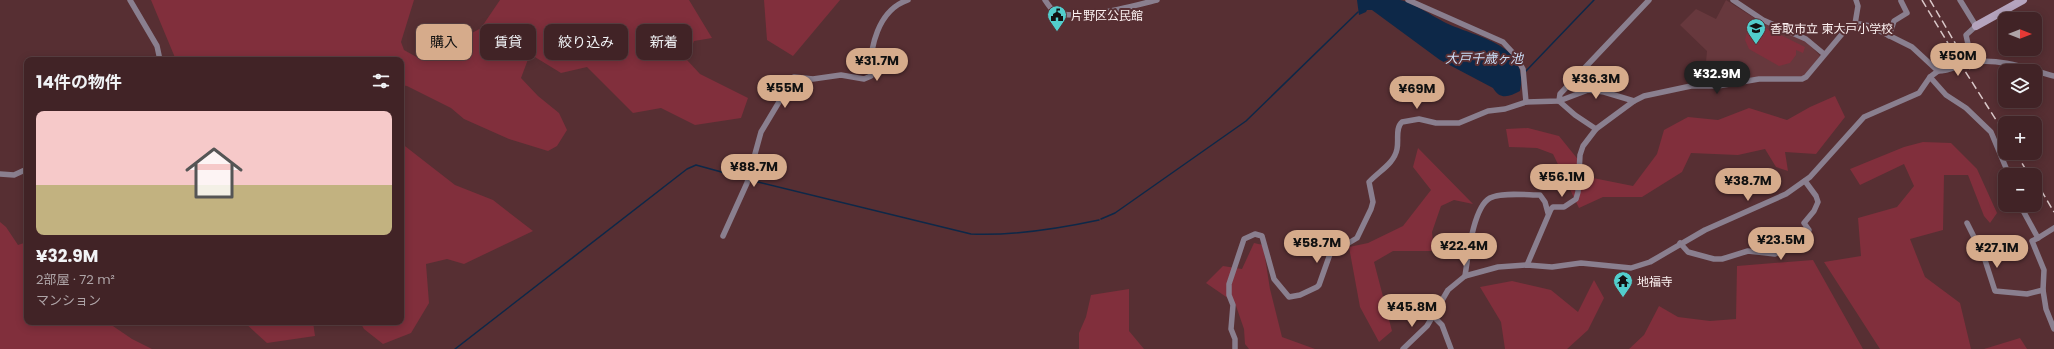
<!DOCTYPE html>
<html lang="ja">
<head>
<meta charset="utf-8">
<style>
	:root { --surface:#412326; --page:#4c2f32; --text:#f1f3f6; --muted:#aea4a7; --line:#5a4043; --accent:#d6ab8b }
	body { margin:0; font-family:Poppins,"Noto Sans JP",sans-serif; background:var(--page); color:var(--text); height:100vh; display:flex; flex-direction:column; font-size:15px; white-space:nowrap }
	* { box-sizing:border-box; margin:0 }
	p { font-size:13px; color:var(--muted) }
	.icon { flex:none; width:22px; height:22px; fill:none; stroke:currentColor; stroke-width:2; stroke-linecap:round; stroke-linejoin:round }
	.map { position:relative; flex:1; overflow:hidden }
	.sheet { position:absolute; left:24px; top:57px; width:380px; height:268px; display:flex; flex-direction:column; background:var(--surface); border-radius:8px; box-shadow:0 2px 10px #0003,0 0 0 1px var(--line) }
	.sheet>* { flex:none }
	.banner { position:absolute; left:416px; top:24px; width:380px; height:36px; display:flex; gap:8px }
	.needle { width:26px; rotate:90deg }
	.fabs { position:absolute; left:1998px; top:12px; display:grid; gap:8px }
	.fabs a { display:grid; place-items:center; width:44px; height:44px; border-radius:8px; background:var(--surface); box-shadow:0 2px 10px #0003,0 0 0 1px var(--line); font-size:20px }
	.price { position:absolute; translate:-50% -34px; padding:0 9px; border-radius:14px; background:var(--accent); color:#111; font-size:13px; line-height:26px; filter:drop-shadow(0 1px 2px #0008) }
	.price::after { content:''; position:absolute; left:50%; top:24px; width:12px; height:9px; margin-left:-6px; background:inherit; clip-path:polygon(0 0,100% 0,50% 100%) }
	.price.active { background:#222; color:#fff }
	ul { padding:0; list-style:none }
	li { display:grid; align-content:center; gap:8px; height:212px; padding:0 12px }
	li+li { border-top:1px solid var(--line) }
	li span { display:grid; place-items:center; height:124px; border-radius:8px; color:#555 }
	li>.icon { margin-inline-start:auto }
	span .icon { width:72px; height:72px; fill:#fffc; stroke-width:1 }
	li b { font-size:17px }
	h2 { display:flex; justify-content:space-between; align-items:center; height:48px; padding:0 12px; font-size:17px }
	.chip { padding:0 14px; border-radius:8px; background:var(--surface); box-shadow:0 2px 10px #0003,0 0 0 1px var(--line); font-size:14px; line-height:36px }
	.chip.active { background:var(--accent); color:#111 }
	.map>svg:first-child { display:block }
	.built { fill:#67383d }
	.green { fill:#812f3c }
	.water { fill:#0d2848 }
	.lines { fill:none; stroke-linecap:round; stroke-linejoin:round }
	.stream { stroke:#0d2848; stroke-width:1.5 }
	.minor { stroke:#8a7f8f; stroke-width:5.5 }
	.secondary { stroke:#b5a4be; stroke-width:8 }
	.rail { stroke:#d9c7c8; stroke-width:1.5; stroke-dasharray:8 4; stroke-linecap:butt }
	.labels { text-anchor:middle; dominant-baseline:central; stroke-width:4; stroke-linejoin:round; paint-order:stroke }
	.poi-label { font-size:12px; fill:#fcf1f1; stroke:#572f33; text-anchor:start }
	.water-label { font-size:13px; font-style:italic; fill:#caddf6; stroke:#572f33 }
</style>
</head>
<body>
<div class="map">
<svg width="2054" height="349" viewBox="0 0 2054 349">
	<rect width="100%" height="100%" fill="#572f33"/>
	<path class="built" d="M1726,0l36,23 43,17 15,16 -16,20 -48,1 -33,6 -19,1 3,-33 -27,-26 16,-16 20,10z"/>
	<g class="green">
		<path d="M151,0h263l-13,42 3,8 16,9 27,-12 34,-19 19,-28h189l23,38 -18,3 -7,19 13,14 48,24 -7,20 -46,7 -34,-17 -28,5 -46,-46 -26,6 -31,-19 -9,24 17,18 21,17 8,17 -10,16 -9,5 -39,-12 -45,-20 -13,-11 -44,-22 -6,-1v-25h-225z"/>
		<path d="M764,0h76l-47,56 -26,-16z"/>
		<path d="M1750,20l55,27 -2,6 -7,-3v5l-6,8 -11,3 -30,-17 -4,-9 2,-8 5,-4 -5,-2z"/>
		<path d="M1835,96l10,21 -29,37 -31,-2 3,19 -12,-4 -11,-18 -27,6 -47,-2 -9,19 -40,25h-39l-24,11 -26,-54 -16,-6 -28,-1 -3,-18 22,-1 31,8 34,42 40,8 24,-32 7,-24 24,-13 30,3 31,-12 38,12 23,-13z"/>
		<path d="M1923,142l28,1 26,26 20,44 -7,10 -6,-7 -16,-41h-24l-1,55 -33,9 15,38 35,26 11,46h-91l-56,-87 37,-6 -3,-38 39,-11 17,-21 -10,-22 -44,21 -10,-16 54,-22z"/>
		<path d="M401,143l54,42 38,15 40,31 -69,33 -17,-5 -21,5 3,39 -18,30 -28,11 -19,-15 -4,-7h41z"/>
		<path d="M1418,148l55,56 -19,-4 -13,6 -9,26 2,19h-41l-19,11 18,69 -13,11 -19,-35 -11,-60 19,-4 35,-17 28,-36 -18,-23z"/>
		<path d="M0,222l6,5 12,18 9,-3v80h80l25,17 20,10h-152z"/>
		<path d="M1254,243l9,2 7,44 12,48 33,12h-66l-4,-5 -1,-15 -9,-26 -29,-20 17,-17 19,3z"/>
		<path d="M1813,260l50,89h-234l15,-14 15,-29 19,11 32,4 26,-2 1,-53z"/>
		<path d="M1594,280l10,18 -16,32 -21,19h-62l-4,-27 -21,-35 32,-6 39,9 27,22z"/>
		<path d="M1129,289v42l15,18h-65v-16l7,-16 5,-22z"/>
		<path d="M244,322h69l2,14 -48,7z"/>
		<path d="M2020,338l7,11h-43z"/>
	</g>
	<path class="water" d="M1357,0c14,0 30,0 43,0 12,2 34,17 46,23 32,15 84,21 74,68 -11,6 -20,9 -27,-3l-53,-28 -68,-50h-5l-1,2 -7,3z"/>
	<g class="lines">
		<g class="stream">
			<path d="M1526,71l68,-71"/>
			<path d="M750,180l221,54c43,2 86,-5 128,-14"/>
			<path d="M1101,219l14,-6 131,-92 112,-109"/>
			<path d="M455,349l232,-180 9,-4 51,14"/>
		</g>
		<g class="minor">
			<path d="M130,0l27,46 3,14"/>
			<path d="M1045,0c2,3 5,8 8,10 18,14 83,-5 104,-10"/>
			<path d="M1408,0l95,42 12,13 8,14 3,33"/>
			<path d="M1733,0l30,20 43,19 18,15"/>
			<path d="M1960,0l16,26 -10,9 6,27"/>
			<path d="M1855,24l3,-18 -2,-6"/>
			<path d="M1889,36l5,-15 13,-8 -6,-12"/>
			<path d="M1930,77l16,18 20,13 25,24 18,43"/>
			<path d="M1559,101l1,-7 89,-94"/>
			<path d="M1559,101l16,14 21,14"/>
			<path d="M0,174l14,1 13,-6"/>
			<path d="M2020,205l18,33 16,-10"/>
			<path d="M1967,223l17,34 11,34 32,3 16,-4"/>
			<path d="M723,236l24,-53 14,-51 33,-55 19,2 28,-4 23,4 7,-3c-2,-28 7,-66 37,-76"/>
			<path d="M2038,238l-6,3 12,29 -1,20 3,19 8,20"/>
			<path d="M1680,243l8,9 26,7h8l26,-8 27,3 29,-11 5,-13 -5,-7 10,-12 4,-9 -2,-6 -11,-15"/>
			<path d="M1527,265l24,-56 2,-2h11l12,-8 2,-7 2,-37 3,-9 13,-17 38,-28 10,-5 47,-10h27l41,-7h43l4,-2 41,-49 13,-4 10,2 42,21 26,24c13,0 24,-8 36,-9 27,-4 54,7 80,14"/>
			<path d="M1465,276c3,-19 8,-69 25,-78 11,-6 37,-3 50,-3l5,7 3,11"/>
			<path d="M1433,316l9,9 9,24"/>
			<path d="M1235,349v-10l-4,-10 2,-24 -4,-10v-11l15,-45 11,-5 7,2 12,43 15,18 11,-2 17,-8 2,-2 11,-31 27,-16 14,-29 2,-7 -4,-20c10,-11 25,-18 28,-33 2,-9 -2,-21 5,-27l17,-3 17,4h23l29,-12 17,-2 21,-7 33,-1 29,-11 16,2 30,9"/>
			<path d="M1403,349l24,-23 21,-36 17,-14 33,-9 29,-2 25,2 29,-4 50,5 19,-6 55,-32 81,-36 24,-17 54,-60 55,-24 11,-16 8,-6"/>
		</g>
		<path class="secondary" d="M1976,26l47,-26"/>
		<g class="rail">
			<path d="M1922,0l36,60 47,74"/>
			<path d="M1930,0l42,72"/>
			<path d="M2016,153l13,22"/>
			<path d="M2035,180l19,32"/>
		</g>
	</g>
	<defs>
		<symbol id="civic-pin" viewBox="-11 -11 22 30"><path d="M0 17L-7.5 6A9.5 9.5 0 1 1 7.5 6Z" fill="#52cdcc" stroke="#572f33"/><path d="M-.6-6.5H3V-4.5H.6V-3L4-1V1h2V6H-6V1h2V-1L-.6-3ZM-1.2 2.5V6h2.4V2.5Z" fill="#111"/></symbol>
		<symbol id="school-pin" viewBox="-11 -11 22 30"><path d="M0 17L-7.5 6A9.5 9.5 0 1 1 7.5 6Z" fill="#52cdcc" stroke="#572f33"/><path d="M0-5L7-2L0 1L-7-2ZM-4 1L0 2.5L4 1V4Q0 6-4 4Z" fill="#111"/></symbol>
		<symbol id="temple-pin" viewBox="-11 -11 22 30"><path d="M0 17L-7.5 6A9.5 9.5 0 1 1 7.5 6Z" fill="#52cdcc" stroke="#572f33"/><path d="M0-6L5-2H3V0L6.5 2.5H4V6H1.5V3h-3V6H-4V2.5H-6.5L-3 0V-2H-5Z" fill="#111"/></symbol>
	</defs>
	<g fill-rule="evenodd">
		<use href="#civic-pin" x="1046" y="4" width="22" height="30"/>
		<use href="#school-pin" x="1745" y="17" width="22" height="30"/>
		<use href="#temple-pin" x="1612" y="270" width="22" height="30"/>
	</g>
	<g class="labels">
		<g class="poi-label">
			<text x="1071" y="15">片野区公民館</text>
			<text x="1770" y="28">香取市立 東大戸小学校</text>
			<text x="1637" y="281">地福寺</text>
		</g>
		<g class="water-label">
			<text x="1484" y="58">大戸千歳ヶ池</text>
		</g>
	</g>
</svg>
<div class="fabs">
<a><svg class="needle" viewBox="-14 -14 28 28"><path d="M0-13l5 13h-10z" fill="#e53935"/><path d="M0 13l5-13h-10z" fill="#aea4a7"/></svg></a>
<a><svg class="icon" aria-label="layers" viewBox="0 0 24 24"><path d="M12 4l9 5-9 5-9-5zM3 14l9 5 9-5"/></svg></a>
<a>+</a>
<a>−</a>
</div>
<b class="price" style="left:1958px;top:77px">¥50M</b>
<b class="price" style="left:877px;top:82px">¥31.7M</b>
<b class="price active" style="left:1717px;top:95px">¥32.9M</b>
<b class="price" style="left:1596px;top:100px">¥36.3M</b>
<b class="price" style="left:785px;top:109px">¥55M</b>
<b class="price" style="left:1417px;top:110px">¥69M</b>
<b class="price" style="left:754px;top:188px">¥88.7M</b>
<b class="price" style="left:1562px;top:198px">¥56.1M</b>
<b class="price" style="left:1748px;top:202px">¥38.7M</b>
<b class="price" style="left:1781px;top:261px">¥23.5M</b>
<b class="price" style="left:1317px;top:264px">¥58.7M</b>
<b class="price" style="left:1464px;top:267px">¥22.4M</b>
<b class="price" style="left:1997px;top:269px">¥27.1M</b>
<b class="price" style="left:1412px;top:328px">¥45.8M</b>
<div class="banner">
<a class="chip active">購入</a>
<a class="chip">賃貸</a>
<a class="chip">絞り込み</a>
<a class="chip">新着</a>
</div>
<section class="sheet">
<h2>14件の物件<svg class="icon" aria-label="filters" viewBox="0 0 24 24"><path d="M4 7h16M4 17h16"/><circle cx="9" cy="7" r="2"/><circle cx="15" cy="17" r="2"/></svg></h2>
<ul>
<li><span style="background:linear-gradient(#f6c9c9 60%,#c2b280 0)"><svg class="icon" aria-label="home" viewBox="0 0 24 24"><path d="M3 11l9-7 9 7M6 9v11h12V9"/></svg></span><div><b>¥32.9M</b><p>2部屋 · 72 m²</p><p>マンション</p></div></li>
</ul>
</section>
</div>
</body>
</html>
